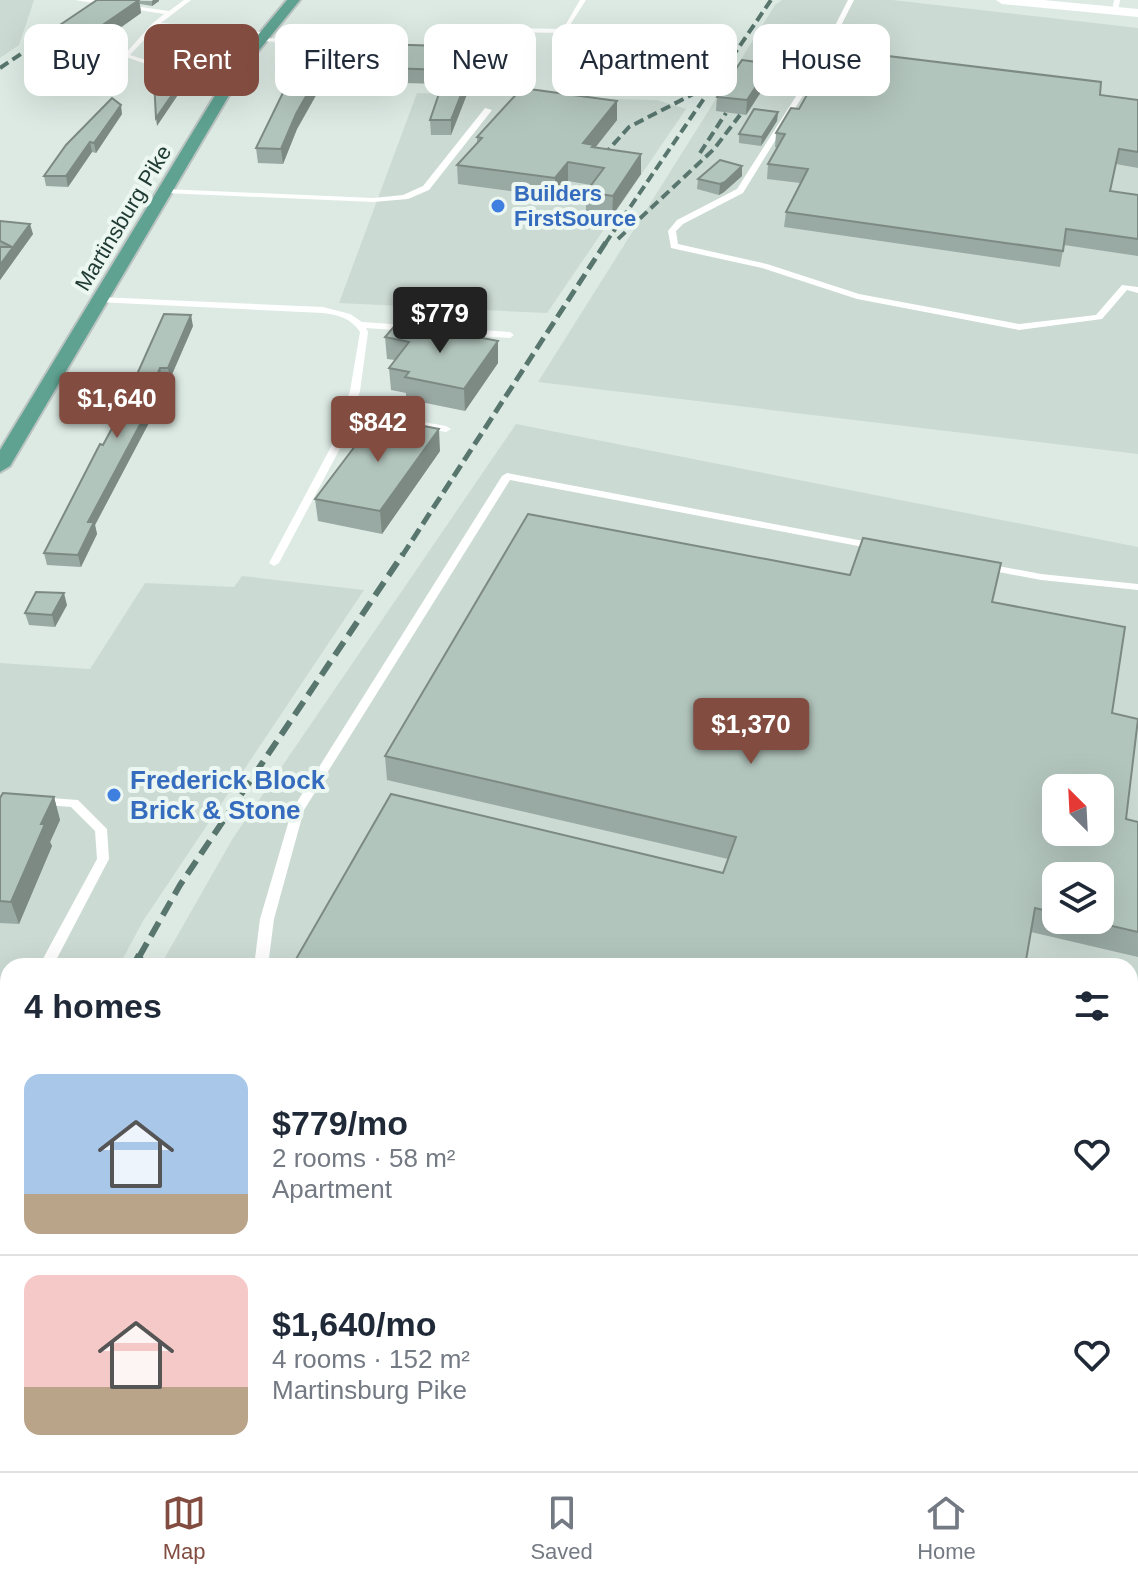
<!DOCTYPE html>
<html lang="en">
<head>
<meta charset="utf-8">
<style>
	:root { --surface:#fff; --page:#f6f6f7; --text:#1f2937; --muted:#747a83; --line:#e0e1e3; --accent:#824d40 }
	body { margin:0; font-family:Helvetica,sans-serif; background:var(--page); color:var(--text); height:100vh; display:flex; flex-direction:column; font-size:30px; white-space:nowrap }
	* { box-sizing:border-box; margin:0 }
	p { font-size:26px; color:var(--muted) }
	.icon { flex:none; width:44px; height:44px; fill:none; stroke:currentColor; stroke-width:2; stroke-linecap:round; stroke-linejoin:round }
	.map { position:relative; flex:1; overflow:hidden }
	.side { position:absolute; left:0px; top:958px; width:1138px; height:514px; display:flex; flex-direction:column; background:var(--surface); border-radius:24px 24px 0 0; box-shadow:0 8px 32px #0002 }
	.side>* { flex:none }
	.banner { position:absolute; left:24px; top:24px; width:1090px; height:72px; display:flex; gap:16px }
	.needle { width:52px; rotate:336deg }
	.controls { position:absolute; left:1042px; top:774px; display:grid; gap:16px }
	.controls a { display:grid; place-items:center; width:72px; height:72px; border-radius:16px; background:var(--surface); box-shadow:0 8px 32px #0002; font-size:40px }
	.price { position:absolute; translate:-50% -68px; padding:0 18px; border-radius:8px; background:var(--accent); color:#fff; font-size:26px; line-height:52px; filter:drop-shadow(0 2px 4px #0008) }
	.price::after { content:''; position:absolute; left:50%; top:48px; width:24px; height:18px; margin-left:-12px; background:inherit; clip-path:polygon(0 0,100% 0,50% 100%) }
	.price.active { background:#222; color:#fff }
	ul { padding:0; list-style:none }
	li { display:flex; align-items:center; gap:24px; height:200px; padding:0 24px }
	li+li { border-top:2px solid var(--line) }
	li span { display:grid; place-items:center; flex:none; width:224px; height:160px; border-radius:16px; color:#555 }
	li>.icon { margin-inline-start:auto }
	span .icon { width:96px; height:96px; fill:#fffc; stroke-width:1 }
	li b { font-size:34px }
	h2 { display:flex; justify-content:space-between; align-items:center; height:96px; padding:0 24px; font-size:34px }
	.pill { padding:0 28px; border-radius:16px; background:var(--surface); box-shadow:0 8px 32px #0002; font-size:28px; line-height:72px }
	.pill.active { background:var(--accent); color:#fff }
	.menu { display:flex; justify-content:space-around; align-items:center; height:112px; border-top:2px solid var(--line); background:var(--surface); font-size:22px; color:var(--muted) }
	.menu a { display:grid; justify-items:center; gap:4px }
	.menu .active { color:var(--accent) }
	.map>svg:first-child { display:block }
	.built { fill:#cbdad3; fill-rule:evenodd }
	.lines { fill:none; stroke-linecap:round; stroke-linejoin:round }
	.primary-casing { stroke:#bcc4c2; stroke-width:4 }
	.service { fill:#fff; fill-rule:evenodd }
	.tertiary { fill:#fff; fill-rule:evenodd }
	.primary { fill:#5fa292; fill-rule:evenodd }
	.rail-far3 { stroke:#58766e; stroke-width:4; stroke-dasharray:10 5; stroke-linecap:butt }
	.rail-far2 { stroke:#58766e; stroke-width:5; stroke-dasharray:13 6; stroke-linecap:butt }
	.rail-far1 { stroke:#58766e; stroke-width:6; stroke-dasharray:16 8; stroke-linecap:butt }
	.rail { stroke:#58766e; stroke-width:8; stroke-dasharray:21 10; stroke-linecap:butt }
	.wall { fill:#99a9a3; fill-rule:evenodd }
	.shaded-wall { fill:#7d8a84 }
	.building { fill:#b2c5bd; stroke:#7d8a84; stroke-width:2; fill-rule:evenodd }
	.shop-dot { fill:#3f7fe0; stroke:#edf7f2; stroke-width:3 }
	.labels { text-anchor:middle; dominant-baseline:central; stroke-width:8; stroke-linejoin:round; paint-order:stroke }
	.far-shop-label { font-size:22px; font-weight:bold; fill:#366cbe; stroke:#edf7f2; text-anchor:start }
	.far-street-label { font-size:22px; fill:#1e3a33; stroke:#edf7f2 }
	.shop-label { font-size:26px; font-weight:bold; fill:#366cbe; stroke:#edf7f2; text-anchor:start }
</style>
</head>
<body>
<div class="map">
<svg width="1138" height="1471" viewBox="0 0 1138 1471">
	<rect width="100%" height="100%" fill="#ddeae4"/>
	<g class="built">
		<path d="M0,0h34l-15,45 -19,13z"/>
		<path d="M782,0h110l246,28v426l-600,-72 237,-377z"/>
		<path d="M417,93l240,7 29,9 -139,204 -208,-10z"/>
		<path d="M516,424l622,123v743l-8,-1v-323h-970l73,-128zM1056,788h44v44h-44zM1056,876h44v44h-44z"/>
		<path d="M242,576l122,14 -221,331 -24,45h-111v178h-8v-481l90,6 55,-86 89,4z"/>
		<path d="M8,1237v227h81l-16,7h-73v-217z"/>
	</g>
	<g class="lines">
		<defs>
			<path id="primary" d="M287,0h13l-53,65 -237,401 -10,6v-22l234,-386z"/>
		</defs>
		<use href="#primary" class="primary-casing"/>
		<g class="service">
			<path d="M75,0h17l77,11 15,-11h7l-30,23 103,9 3,2 -3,2 -107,-10 -27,29 19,6 98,-7 3,2 -3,2 -98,7 -26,-9 30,-33 11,-9z"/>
			<path d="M580,0h6l-16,25 -8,48 -5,-1 5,-39 -52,-1 -4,16 -3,2 -38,-1 -3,-2 3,-2 35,1 4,-16 3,-2 56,1z"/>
			<path d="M848,0h6l-36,71 -75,122 -60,31 -7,7 2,13 89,20 92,30 160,30 77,-9 26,-30 16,2v6l-11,-3 -25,29 -83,11 -162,-31 -95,-31 -91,-20 -3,-17 9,-11 60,-31 75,-118z"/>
			<path d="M1114,0h6l-2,11 -3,2 -3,-2z"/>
			<path d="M258,38l97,3 3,2 -3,2 -99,-4v-2z"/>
			<path d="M485,108l7,2 -63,80 -21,9 -35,3 -208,-9 -4,-2 4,-2 208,9 30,-3 20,-9z"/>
			<path d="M100,297l223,10 27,7 12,8 148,10 4,3 -4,3 -144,-10 2,4 -8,59 -6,19 92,16 5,3 -5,3 -94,-17 -9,28 -64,120 -5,3 -5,-3 64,-120 17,-52 10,-59c-9,-14 -22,-17 -37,-19l-226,-11 -1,-2z"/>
			<path d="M507,473l367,70 5,3 -5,3 -364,-69 -206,330 -30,109 -6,47h-14l6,-47 32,-109 210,-334z"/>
			<path d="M987,564l54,10 97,10v6l-97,-10 -58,-11 -1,-2 1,-2z"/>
			<path d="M38,797l40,3 29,29 2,30 -56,107h-14l58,-107 -2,-28 -24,-24 -37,-3 -2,-3 2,-3z"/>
			<path d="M8,996v14l-8,4v-14z"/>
			<rect x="1130" y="1248" width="8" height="14"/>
		</g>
		<path class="tertiary" d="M996,0h47l95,9v8l-136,-13z"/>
		<use href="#primary" class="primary"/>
		<g class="rail-far3">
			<path d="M0,68l55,-37"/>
			<path d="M700,153l26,-40"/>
			<path d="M593,167l36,-40 76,-39"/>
			<path d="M618,239l96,-90 26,-34"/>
			<path d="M605,244l166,-244"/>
		</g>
		<path class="rail-far2" d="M402,556l204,-314"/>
		<path class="rail-far1" d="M139,957l41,-72 223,-331"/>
		<g class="rail">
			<path d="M134,966l6,-11"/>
			<path d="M0,1208l8,-15"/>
			<path d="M0,1306l8,-9"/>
			<path d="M0,1336l8,-9"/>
		</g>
	</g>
	<g class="wall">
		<path d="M97,0l62,1 -7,5 -12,-2 1,9 -66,47 -36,-5 -3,-14z"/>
		<path d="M379,44l101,3v14l-29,74h-20l-1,-15 12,-36 -118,-3 -27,48 -14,35 -25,-1 -2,-15 33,-68h-4l-2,-15z"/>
		<path d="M770,78l-24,37 -30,-4 1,-14z"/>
		<path d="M1100,95l38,5v68l-22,-4 -6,27 28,4v61l-74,-11 -4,22 -276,-40 2,-15 14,-29 -33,-4 1,-15 9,-16 -2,-1 1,-14 23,-24z"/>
		<path d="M778,112l-1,9 -16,25 -22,-3v-9z"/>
		<path d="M122,114l-26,39 -4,-1 -24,35 -22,-1 -2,-10z"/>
		<path d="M617,120l-22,28 46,6v20l-29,42 -26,-4v-20l5,-7 -23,-4 -13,16 -97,-13 -1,-19 20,-22v-6z"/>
		<path d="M742,166v10l-18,16 -5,3 -22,-6 1,-10z"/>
		<path d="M0,221l33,13 -33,46z"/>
		<path d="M193,326l-23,53h-8l-12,29 2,9 -57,108 2,9 -16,33 -34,-2 -3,-12 73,-134z"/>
		<path d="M385,337l113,4v22l-33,48 -59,-12v-6l-15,-3 -2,-22 6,-8 -8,-1z"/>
		<path d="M440,451l-58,83 -64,-13 -3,-22z"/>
		<path d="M992,602l120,111 14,106 12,3v135l-107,-25 -6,34h-728l-1,-7 427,-86 5,-14 -341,-79 -2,-24zM1056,876l44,44h-44z"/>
		<path d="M67,605l-12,22 -26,-2 -4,-12z"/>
		<path d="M54,797l6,23 -10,22 2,4 -33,78 -19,-1v-125z"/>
	</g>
	<g class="shaded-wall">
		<path d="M139,0l2,13 -66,47 -3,-14z"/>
		<path d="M153,0h6v1l-7,5v-5z"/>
		<path d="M480,47v14l-29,74v-15z"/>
		<path d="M771,64l-1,14 -24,37 1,-15z"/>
		<path d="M323,66l1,15 -27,48 -14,35 -2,-15 15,-35z"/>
		<path d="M183,79l1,7 -27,40 -1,-8z"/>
		<path d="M617,101v19l-23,29v15l-2,3v-15l-9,-9z"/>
		<path d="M121,105l1,9 -26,39 -2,-10z"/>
		<path d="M778,112l-1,9 -16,25 1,-9z"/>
		<path d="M90,142l2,10 -24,35 -2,-11z"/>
		<path d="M641,154v20l-29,42 1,-20z"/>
		<path d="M568,162v19l-13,16v-19z"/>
		<path d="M742,166v10l-18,16 -5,3 1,-11z"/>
		<path d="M30,224l3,10 -33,46v-15z"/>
		<path d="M191,315l2,11 -23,53 -2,-11z"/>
		<path d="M498,341v22l-33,48 -1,-22z"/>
		<path d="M160,368l2,11 -12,29 2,9 -57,108 2,9 -16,33 -3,-12 10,-33 58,-120z"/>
		<path d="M439,429l1,22 -58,83 -2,-23z"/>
		<path d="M64,593l3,12 -12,22 -3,-12z"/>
		<path d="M54,797l6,23 -10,22 2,4 -33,78 -8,-22 30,-78z"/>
		<path d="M7,1106l1,3v28l-7,18 -1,-33z"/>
	</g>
	<g class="building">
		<path d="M97,0h42l-67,46 -36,-5z"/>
		<path d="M357,34l21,1 -3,9 105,3 -29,73h-21l17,-50 -124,-4 -27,48 -15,35 -25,-1 40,-82 -13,-1 11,-23 60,1z"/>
		<path d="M847,51l254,31 -1,13 38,5v52l-19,-3 -9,42 28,4v44l-72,-10 -3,22 -277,-39 22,-43 -40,-5 17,-30 -9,-1 15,-25 8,1 27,-48 15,2z"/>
		<path d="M742,60l29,4 -24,36 -30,-3z"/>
		<path d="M183,79l-27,39 -2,-38z"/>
		<path d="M522,88l95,13 -34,42 11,2 -2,2 49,7 -28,42 -27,-4 18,-24 -36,-6 -13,16 -98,-13 25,-27 -5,-1z"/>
		<path d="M112,98l9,7 -27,38 -4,-1 -24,34h-22l22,-31z"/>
		<path d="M754,109l24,3 -16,25 -23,-3z"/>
		<path d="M720,160l22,6 -17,16 -5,2 -22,-5z"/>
		<path d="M0,221l30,3 -30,41v-18h12l-12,-6z"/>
		<path d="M164,314l27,1 -23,53h-8l-14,34 4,4 -62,116h6l-16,33 -34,-2 56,-109 3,1 14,-26z"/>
		<path d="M398,322l100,19 -34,48 -59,-12 4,-5 -20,-4 20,-26 -24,-5z"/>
		<path d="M377,417l62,12 -59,82 -65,-12z"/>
		<path d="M528,514l322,61 13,-37 138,25 -9,39 133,25 -13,86 26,6 -12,100 12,3v110l-52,-12h14v-44h-44v37l-21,-5 -10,58h-703l-26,-7 95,-165 332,79 13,-36 -351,-81zM1056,788h44v44h-44z"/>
		<path d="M36,592l28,1 -12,22 -27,-2z"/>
		<path d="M3,793l51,4 -13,27h4l-34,78 -11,-1v-103z"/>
		<path d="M0,1105l7,1 -7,16z"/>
	</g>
	<g class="shop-dot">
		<circle cx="498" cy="206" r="8"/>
		<circle cx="114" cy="795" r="8"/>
	</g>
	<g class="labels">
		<g class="far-shop-label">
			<text x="514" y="193">Builders<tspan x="514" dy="25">FirstSource</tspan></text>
		</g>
		<g class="far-street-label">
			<text transform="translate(123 218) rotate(-59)">Martinsburg Pike</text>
		</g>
		<g class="shop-label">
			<text x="130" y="780">Frederick Block<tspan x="130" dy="30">Brick &amp; Stone</tspan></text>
		</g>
	</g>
</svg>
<div class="controls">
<a><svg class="needle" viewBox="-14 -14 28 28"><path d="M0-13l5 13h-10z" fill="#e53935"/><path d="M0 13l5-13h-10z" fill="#747a83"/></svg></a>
<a><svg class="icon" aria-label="layers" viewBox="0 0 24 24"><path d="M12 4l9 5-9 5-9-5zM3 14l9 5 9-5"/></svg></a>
</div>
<b class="price active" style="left:440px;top:355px">$779</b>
<b class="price" style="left:117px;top:440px">$1,640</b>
<b class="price" style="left:378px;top:464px">$842</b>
<b class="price" style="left:751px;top:766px">$1,370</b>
<div class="banner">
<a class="pill">Buy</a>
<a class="pill active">Rent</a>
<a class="pill">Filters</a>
<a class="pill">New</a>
<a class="pill">Apartment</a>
<a class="pill">House</a>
</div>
<section class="side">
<h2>4 homes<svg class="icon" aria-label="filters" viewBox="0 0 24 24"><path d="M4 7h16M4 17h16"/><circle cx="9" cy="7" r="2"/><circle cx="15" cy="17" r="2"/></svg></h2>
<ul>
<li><span style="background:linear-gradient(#a9c7e8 75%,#b9a48a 0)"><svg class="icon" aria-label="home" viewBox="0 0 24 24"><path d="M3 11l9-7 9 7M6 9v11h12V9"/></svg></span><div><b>$779/mo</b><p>2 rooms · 58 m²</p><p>Apartment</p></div><svg class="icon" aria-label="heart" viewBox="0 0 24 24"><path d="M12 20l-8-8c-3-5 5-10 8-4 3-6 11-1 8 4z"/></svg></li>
<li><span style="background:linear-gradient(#f6c9c9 70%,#b9a48a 0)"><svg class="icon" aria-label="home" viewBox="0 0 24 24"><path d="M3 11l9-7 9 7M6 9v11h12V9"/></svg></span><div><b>$1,640/mo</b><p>4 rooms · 152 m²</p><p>Martinsburg Pike</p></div><svg class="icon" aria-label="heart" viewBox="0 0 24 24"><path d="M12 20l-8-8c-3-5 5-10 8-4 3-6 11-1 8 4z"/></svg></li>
</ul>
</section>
</div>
<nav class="menu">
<a class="active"><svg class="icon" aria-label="map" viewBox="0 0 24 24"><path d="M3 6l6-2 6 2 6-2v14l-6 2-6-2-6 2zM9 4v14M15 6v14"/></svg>Map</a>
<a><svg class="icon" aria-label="saved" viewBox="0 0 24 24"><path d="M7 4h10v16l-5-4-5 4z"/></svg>Saved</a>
<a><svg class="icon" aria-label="home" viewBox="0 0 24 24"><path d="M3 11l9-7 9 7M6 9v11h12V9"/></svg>Home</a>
</nav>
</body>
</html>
